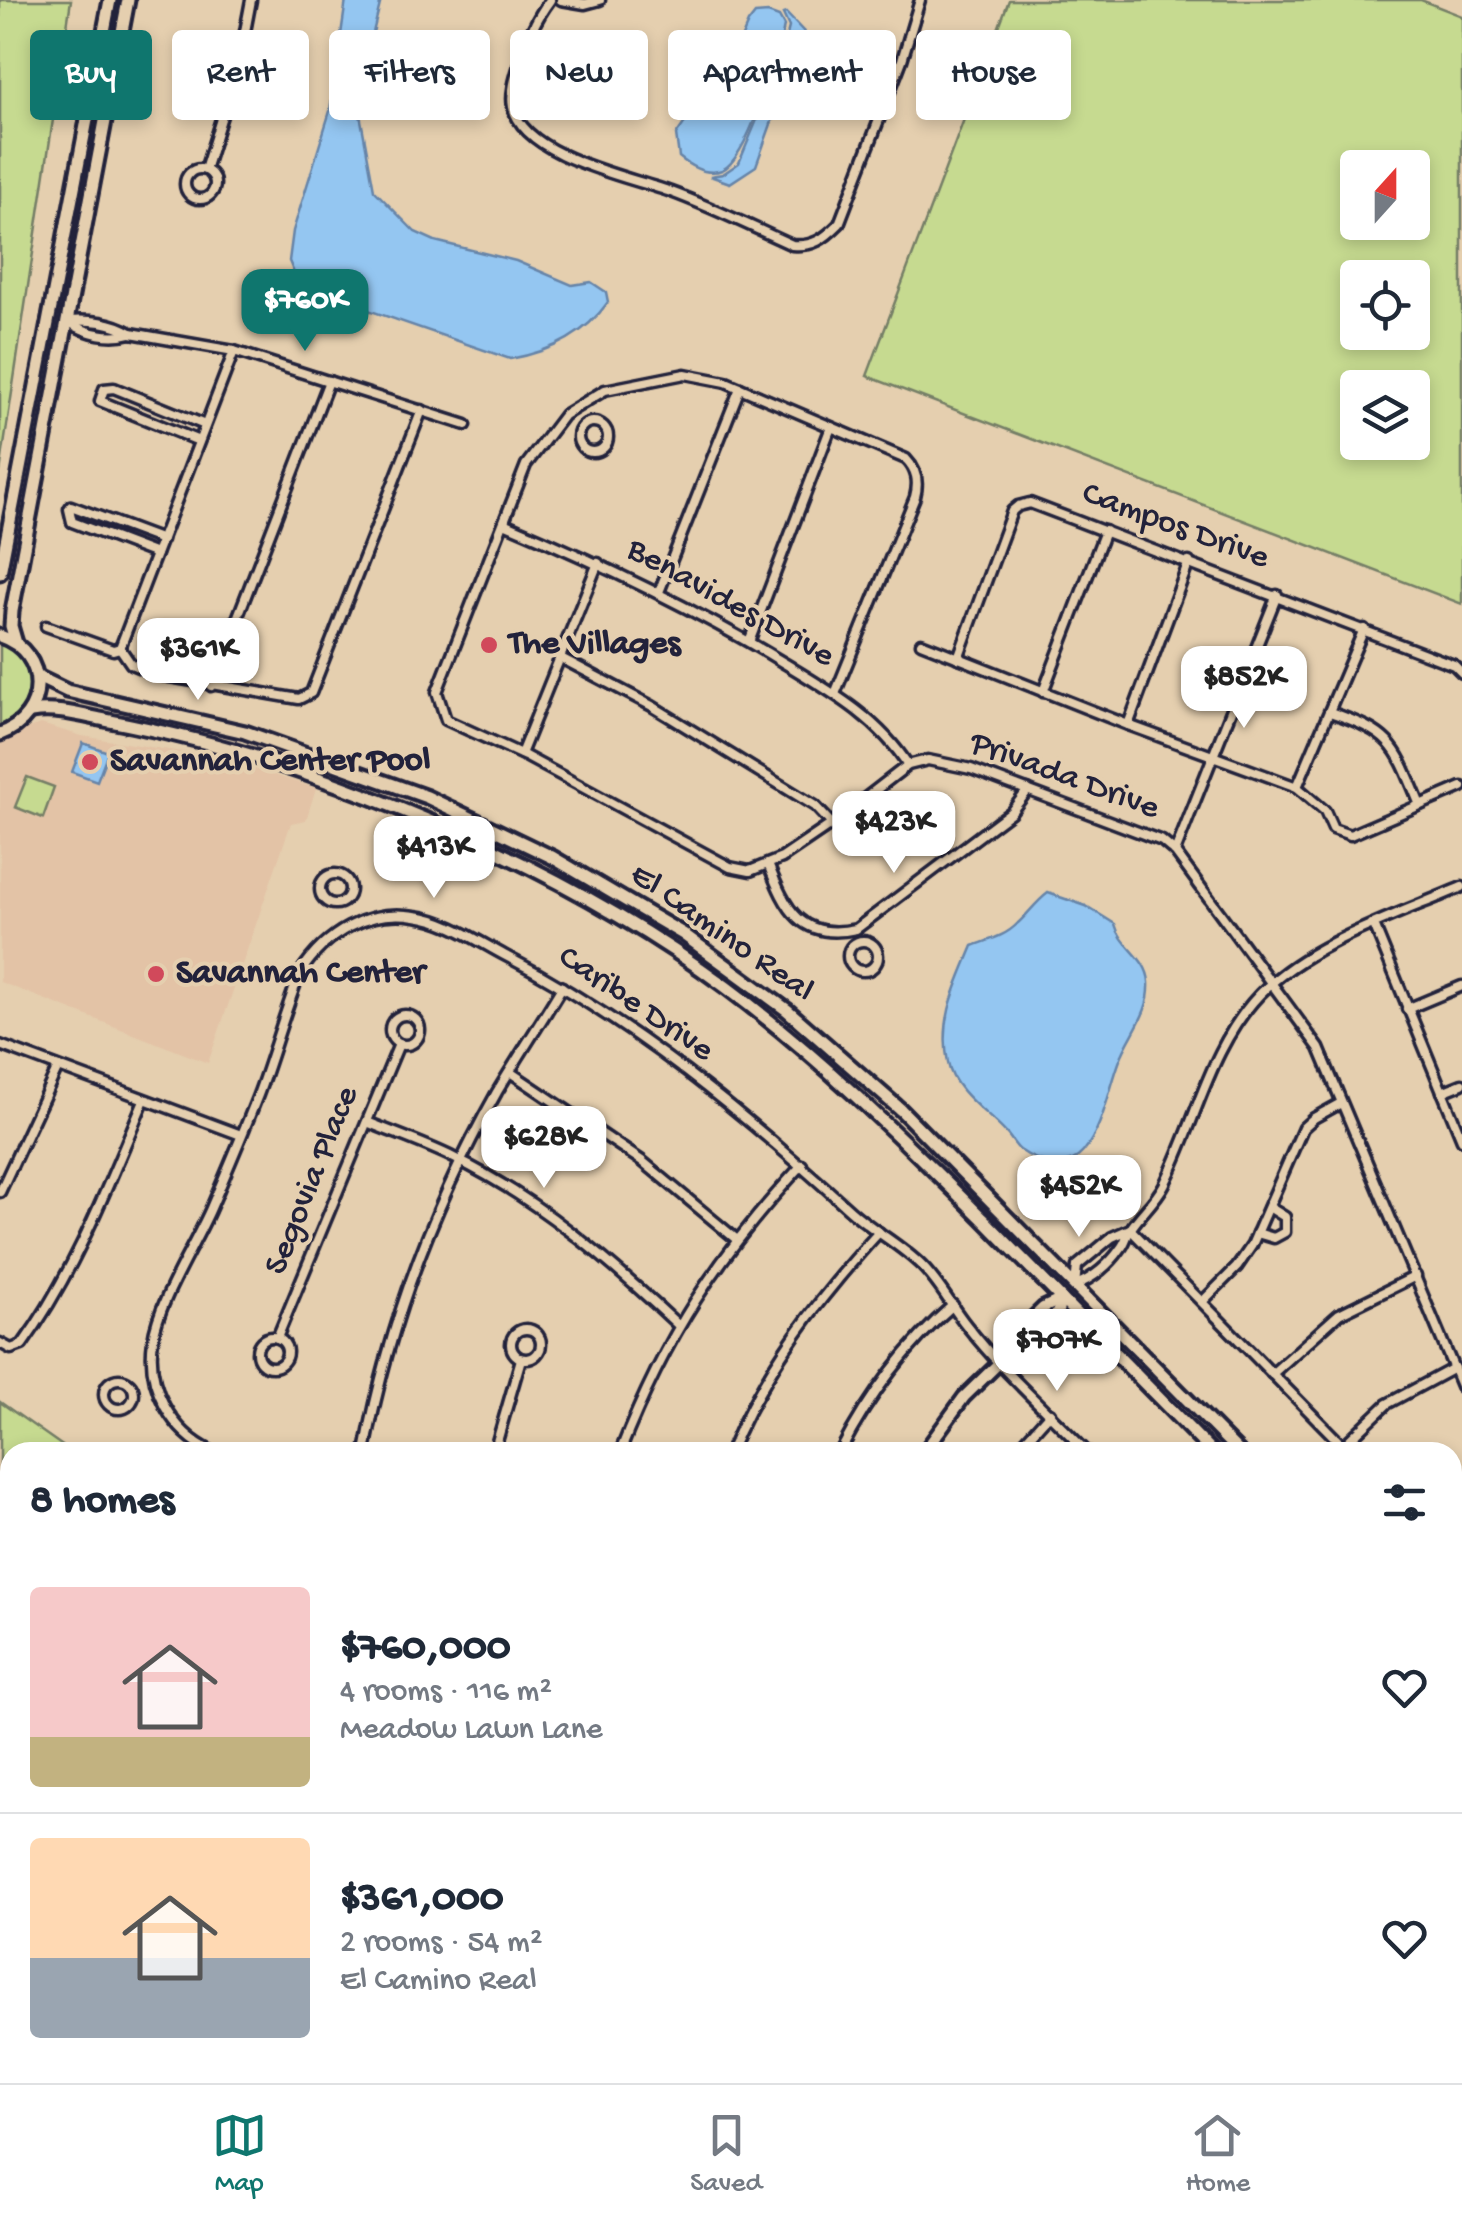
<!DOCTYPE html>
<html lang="en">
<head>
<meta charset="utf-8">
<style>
	:root { --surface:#fff; --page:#f2f2f3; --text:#1f2937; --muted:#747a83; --line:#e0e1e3; --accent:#0f766e }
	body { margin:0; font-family:"Gochi Hand",sans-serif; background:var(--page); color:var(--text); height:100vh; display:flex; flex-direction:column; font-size:38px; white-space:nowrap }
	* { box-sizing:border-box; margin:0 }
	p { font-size:32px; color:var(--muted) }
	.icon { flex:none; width:55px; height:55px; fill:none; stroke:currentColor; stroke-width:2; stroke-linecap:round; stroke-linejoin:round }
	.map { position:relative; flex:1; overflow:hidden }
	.details { position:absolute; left:0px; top:1442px; width:1462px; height:642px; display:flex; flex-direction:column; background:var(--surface); border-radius:30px 30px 0 0; box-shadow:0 5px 15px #0003 }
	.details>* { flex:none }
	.hud { position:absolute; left:30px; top:30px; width:1402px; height:90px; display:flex; gap:20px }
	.needle { width:65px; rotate:21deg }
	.fabs { position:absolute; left:1340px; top:150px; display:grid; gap:20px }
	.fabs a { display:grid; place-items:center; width:90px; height:90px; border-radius:10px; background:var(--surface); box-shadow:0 5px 15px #0003; font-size:50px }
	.price { position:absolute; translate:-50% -85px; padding:0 22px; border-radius:20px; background:#fff; color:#222; font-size:32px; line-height:65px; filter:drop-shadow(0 2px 5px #0008) }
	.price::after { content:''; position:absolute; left:50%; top:60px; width:30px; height:22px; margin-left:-15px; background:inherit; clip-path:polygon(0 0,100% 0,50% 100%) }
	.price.current { background:var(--accent); color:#fff }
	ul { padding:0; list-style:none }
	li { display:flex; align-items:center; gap:30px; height:250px; padding:0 30px }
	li+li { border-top:2px solid var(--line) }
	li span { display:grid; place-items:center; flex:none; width:280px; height:200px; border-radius:10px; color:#555 }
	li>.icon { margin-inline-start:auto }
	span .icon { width:120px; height:120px; fill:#fffc; stroke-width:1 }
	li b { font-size:42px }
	h2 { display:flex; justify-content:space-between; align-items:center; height:120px; padding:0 30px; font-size:42px }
	.tag { padding:0 35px; border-radius:10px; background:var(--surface); box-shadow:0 5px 15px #0003; font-size:35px; line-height:90px }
	.tag.current { background:var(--accent); color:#fff }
	.tab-bar { display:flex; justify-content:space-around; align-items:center; height:140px; border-top:2px solid var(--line); background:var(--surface); font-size:28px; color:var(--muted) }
	.tab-bar a { display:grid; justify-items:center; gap:5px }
	.tab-bar .current { color:var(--accent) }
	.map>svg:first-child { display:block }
	.built { fill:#e3c3a6 }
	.green { fill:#c6da90; stroke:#747e66; stroke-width:2.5; fill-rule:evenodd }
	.water { fill:#94c6f1; stroke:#6684a8; stroke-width:2.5 }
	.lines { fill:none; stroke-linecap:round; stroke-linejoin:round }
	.minor-casing { stroke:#22223b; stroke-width:15 }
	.tertiary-casing { stroke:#22223b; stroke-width:18 }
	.secondary-casing { stroke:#22223b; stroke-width:19 }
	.minor { stroke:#e5cfaf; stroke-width:8 }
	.tertiary { stroke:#e5cfaf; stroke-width:10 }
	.secondary { stroke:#e5cfaf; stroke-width:11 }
	.poi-dot { fill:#d1495b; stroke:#e5cfaf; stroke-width:4 }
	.labels { text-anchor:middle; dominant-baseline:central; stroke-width:8; stroke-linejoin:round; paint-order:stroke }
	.street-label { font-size:35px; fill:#22223b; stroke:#e5cfaf }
	.poi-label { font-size:35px; font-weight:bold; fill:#22223b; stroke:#e5cfaf; text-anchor:start }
</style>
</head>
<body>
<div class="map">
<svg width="1462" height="2083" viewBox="0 0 1462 2083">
	<rect width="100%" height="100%" fill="#e5cfaf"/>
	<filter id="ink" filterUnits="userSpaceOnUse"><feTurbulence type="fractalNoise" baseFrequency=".01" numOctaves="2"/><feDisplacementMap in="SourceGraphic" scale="20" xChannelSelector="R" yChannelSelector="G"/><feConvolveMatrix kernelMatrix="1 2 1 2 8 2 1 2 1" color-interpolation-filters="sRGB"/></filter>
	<g filter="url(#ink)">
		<path class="built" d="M41,724l41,12 137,22 97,30 -10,32 -15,3 -83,240 -208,-81v-237l21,-15z"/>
		<g class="green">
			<path d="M0,0h71l-71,472z"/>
			<path d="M1009,0h412l41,16v588l-595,-228zM1358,168h54v54h-54zM1358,278h54v54h-54zM1358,388h54v54h-54z"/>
			<path d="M0,643c38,16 43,69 0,83z"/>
			<path d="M27,777l27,10 -11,31 -28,-11z"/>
			<path d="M0,1402l71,50h-61v376l-10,2z"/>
			<path d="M1452,1777l10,2v213l-10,-2z"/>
			<path d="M1159,2075h136l-4,8h-120z"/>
		</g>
		<g class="water">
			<path d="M346,0h35l-24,98 17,92 41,42 20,9 81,20 56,24 19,-3 15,10 2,10c-23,33 -58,50 -98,57l-197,-68 -17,-13 -7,-17 4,-30 37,-120z"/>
			<path d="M768,13l11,4 5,9c-5,28 -37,134 -62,144 -16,6 -31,-3 -43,-13l-3,-22 12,-17 28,-21 32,-74 7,-9z"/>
			<path d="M786,13l18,19 -48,134 -26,17 -20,-7 13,-2 16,-11 40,-96 10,-40 -6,-13z"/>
			<path d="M83,743l25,9 -11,29 -25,-9z"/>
			<path d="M1048,893l38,13 29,18c6,23 32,33 34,58 2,31 -19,51 -29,78 -11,29 -17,68 -37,92 -16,19 -45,11 -63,-2 -5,-4 -9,-12 -14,-17 -18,-20 -53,-42 -58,-70 -9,-44 8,-76 25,-117 16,-6 33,-10 45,-23 11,-10 18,-21 30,-30z"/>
		</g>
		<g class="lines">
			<defs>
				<g id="minor">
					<path d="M550,0c-15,20 -22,38 -30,62 -4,13 -10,31 -7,45 11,50 117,70 158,85 41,15 81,35 121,53 21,2 32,-6 47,-21l63,-164 18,-60"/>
					<path d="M561,0l24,4 15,-4"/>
					<circle cx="200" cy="184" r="15"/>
					<path d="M205,170l35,-112 11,-58"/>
					<path d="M68,321c21,-2 45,1 63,12l103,18 232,74"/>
					<path d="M69,322c18,12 41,17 62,11"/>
					<path d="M234,351l-114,297 11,16 27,11 141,24 12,-6 111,-283"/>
					<circle cx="593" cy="437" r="15"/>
					<path d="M199,441l-99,-40 4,-12 10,-1 91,37"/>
					<path d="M504,523c97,41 190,85 280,140 46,28 94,55 124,102"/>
					<path d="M156,554l-84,-32 -3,-13 2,-3 91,34"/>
					<path d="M659,592l81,-204"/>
					<path d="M46,626l67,24 7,-2"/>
					<path d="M749,642l82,-215"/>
					<path d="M921,643l207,82 169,62 28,24 8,18 17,6 112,-48"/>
					<path d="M559,657l93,49 163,100 17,18"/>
					<path d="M958,658l54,-147 6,-5 12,-3 424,162 8,8"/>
					<path d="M211,686l118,-305"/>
					<path d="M1043,692l62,-161"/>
					<path d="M835,694l80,-197c4,-15 2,-27 -9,-38l-180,-77 -41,-8 -80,16 -41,25 -38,50 -89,227 9,28 79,36 205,111 20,4 32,-13 50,-34 76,-59 20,-5 43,9 191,72 13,11 144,196 143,340"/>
					<path d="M1330,712c64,22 65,33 90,93"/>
					<path d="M1128,725l61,-163"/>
					<path d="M521,754l77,-191"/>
					<path d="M1297,787l67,-158"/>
					<path d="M1175,852l102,-257"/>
					<path d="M768,864c18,45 32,77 88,65l155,-117 17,-22"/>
					<circle cx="335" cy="889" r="15"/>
					<path d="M1374,925l88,215"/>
					<circle cx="863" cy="956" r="15"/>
					<path d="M1407,1009l55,-23"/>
					<circle cx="405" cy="1030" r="15"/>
					<path d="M0,1045l241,90"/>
					<path d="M510,1072l132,89 94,78"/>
					<path d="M1442,1092l20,-8"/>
					<path d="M367,1122c29,12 59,22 87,36 83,40 157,104 224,167"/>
					<path d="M0,1192l58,-125"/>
					<path d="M1130,1229l-18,8 -35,29 -2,19c18,-6 35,-21 46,-37 5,-6 6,-15 11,-21 10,-15 23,-25 32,-42 32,-63 46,-139 96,-191 49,-51 137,-79 202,-107"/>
					<path d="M1130,1229l219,223"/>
					<path d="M1257,1233l17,5 11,-6v-15l-16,-10"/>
					<path d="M1202,1302l35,-35 15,-22 51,-117 11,-10 27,-15"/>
					<circle cx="526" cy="1344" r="15"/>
					<circle cx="272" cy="1352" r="15"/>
					<path d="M277,1338l122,-294"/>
					<path d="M0,1343l11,6 11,-4c53,-73 87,-162 122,-245"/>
					<path d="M1272,1374l67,-60 77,-38"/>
					<circle cx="119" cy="1394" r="15"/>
					<path d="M1343,1446l44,-42 67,-36"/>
					<path d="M213,1452c-42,-20 -67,-65 -60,-112 5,-38 42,-95 58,-132 16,-37 32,-75 47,-113 15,-40 26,-82 42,-122 25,-39 67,-65 115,-57 32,4 61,24 89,39 130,67 239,158 346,255 23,21 50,34 72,56 18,18 29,40 45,60 35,45 80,85 120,126"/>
					<path d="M365,1452c23,-126 69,-248 132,-360 21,-35 44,-70 65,-105"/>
					<path d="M494,1452l27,-93"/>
					<path d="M620,1452c46,-117 96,-194 182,-287"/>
					<path d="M730,1452c35,-84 88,-153 149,-220"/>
					<path d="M840,1452c29,-56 66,-106 113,-147"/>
					<path d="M1015,1452l35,-39"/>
					<path d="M1452,1520l10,4"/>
					<path d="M1452,1718l10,3"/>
					<path d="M0,1884l10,-2"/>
					<path d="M0,1988l10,-3"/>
					<path d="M1452,2052l10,3"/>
					<path d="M0,2071l30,10 34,-6"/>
					<path d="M125,2075l3,8"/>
					<path d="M742,2075l9,8"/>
					<path d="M727,2083l1,-8"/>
					<path d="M883,2083l3,-8"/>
					<path d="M990,2083l3,-8"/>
					<path d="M1351,2083l5,-8"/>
				</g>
				<g id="tertiary">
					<path d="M1000,1362c30,-9 54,-33 62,-63"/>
					<path d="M924,1452l40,-55 36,-35 5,-17 38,-37 19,-9"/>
					<path d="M1130,2075l13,8"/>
				</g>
				<g id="secondary">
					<path d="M0,573l110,-573"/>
					<path d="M0,636c50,17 49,81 0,98"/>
					<path d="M16,643l-5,-17 1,-15 116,-611"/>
					<path d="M38,677l29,14 178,41 182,65 125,60 131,77 104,76 114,100 338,342"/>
					<path d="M31,712c25,-4 49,3 74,8 57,11 114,24 169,43 161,53 315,123 452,224 94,70 175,151 258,233 76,77 152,155 228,232"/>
					<path d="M1452,1604l10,3"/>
					<path d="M1452,1624l10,4"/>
				</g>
			</defs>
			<use href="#minor" class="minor-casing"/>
			<use href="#tertiary" class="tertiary-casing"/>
			<use href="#secondary" class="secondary-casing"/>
			<use href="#minor" class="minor"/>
			<use href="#tertiary" class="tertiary"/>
			<use href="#secondary" class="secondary"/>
		</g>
	</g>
	<g class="poi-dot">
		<circle cx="489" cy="645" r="10"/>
		<circle cx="90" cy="762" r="10"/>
		<circle cx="156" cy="974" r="10"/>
	</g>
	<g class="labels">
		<g class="street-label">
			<text transform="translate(1175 527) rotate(20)">Campos Drive</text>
			<text transform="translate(730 604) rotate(29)">Benavides Drive</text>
			<text transform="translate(1064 777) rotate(20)">Privada Drive</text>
			<text transform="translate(721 934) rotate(35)">El Camino Real</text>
			<text transform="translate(635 1005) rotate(34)">Caribe Drive</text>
			<text transform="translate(313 1181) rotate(-68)">Segovia Place</text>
		</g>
		<g class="poi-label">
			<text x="509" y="645">The Villages</text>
			<text x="110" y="762">Savannah Center Pool</text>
			<text x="176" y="974">Savannah Center</text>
		</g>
	</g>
</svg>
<div class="fabs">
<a><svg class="needle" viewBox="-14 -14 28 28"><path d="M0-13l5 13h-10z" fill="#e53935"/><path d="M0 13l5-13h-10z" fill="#747a83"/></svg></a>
<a><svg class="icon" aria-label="locate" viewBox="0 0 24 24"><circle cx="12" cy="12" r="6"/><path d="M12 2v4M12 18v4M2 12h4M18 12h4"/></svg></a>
<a><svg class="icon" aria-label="layers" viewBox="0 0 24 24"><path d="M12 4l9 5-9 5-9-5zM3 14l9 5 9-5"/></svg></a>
</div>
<b class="price current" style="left:305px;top:354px">$760K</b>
<b class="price" style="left:198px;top:703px">$361K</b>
<b class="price" style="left:1244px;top:731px">$852K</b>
<b class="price" style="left:894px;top:876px">$423K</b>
<b class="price" style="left:434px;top:901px">$413K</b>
<b class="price" style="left:544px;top:1191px">$628K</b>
<b class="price" style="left:1079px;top:1240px">$452K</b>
<b class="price" style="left:1057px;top:1394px">$707K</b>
<div class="hud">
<a class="tag current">Buy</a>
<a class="tag">Rent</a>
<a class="tag">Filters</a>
<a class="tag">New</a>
<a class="tag">Apartment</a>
<a class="tag">House</a>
</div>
<section class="details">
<h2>8 homes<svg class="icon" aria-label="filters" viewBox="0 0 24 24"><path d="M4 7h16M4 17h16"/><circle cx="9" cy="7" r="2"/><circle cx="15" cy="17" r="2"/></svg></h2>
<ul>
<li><span style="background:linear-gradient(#f6c9c9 75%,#c2b280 0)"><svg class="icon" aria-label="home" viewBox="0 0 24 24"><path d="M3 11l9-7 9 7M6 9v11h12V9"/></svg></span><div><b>$760,000</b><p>4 rooms · 116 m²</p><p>Meadow Lawn Lane</p></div><svg class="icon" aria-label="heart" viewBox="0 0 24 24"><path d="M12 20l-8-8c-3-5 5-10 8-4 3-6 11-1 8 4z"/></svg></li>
<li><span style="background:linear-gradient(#ffd9b3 60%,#9aa5b1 0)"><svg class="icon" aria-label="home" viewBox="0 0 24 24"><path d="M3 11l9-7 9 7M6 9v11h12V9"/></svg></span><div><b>$361,000</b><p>2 rooms · 54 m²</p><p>El Camino Real</p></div><svg class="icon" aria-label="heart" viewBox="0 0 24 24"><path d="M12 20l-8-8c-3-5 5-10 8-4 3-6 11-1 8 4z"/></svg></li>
</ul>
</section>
</div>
<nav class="tab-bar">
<a class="current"><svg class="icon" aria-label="map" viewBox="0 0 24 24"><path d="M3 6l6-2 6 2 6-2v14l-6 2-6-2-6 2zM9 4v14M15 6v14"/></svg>Map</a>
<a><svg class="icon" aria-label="saved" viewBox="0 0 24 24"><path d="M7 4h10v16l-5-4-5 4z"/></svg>Saved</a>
<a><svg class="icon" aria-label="home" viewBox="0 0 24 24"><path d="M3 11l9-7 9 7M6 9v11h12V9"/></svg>Home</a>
</nav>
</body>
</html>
